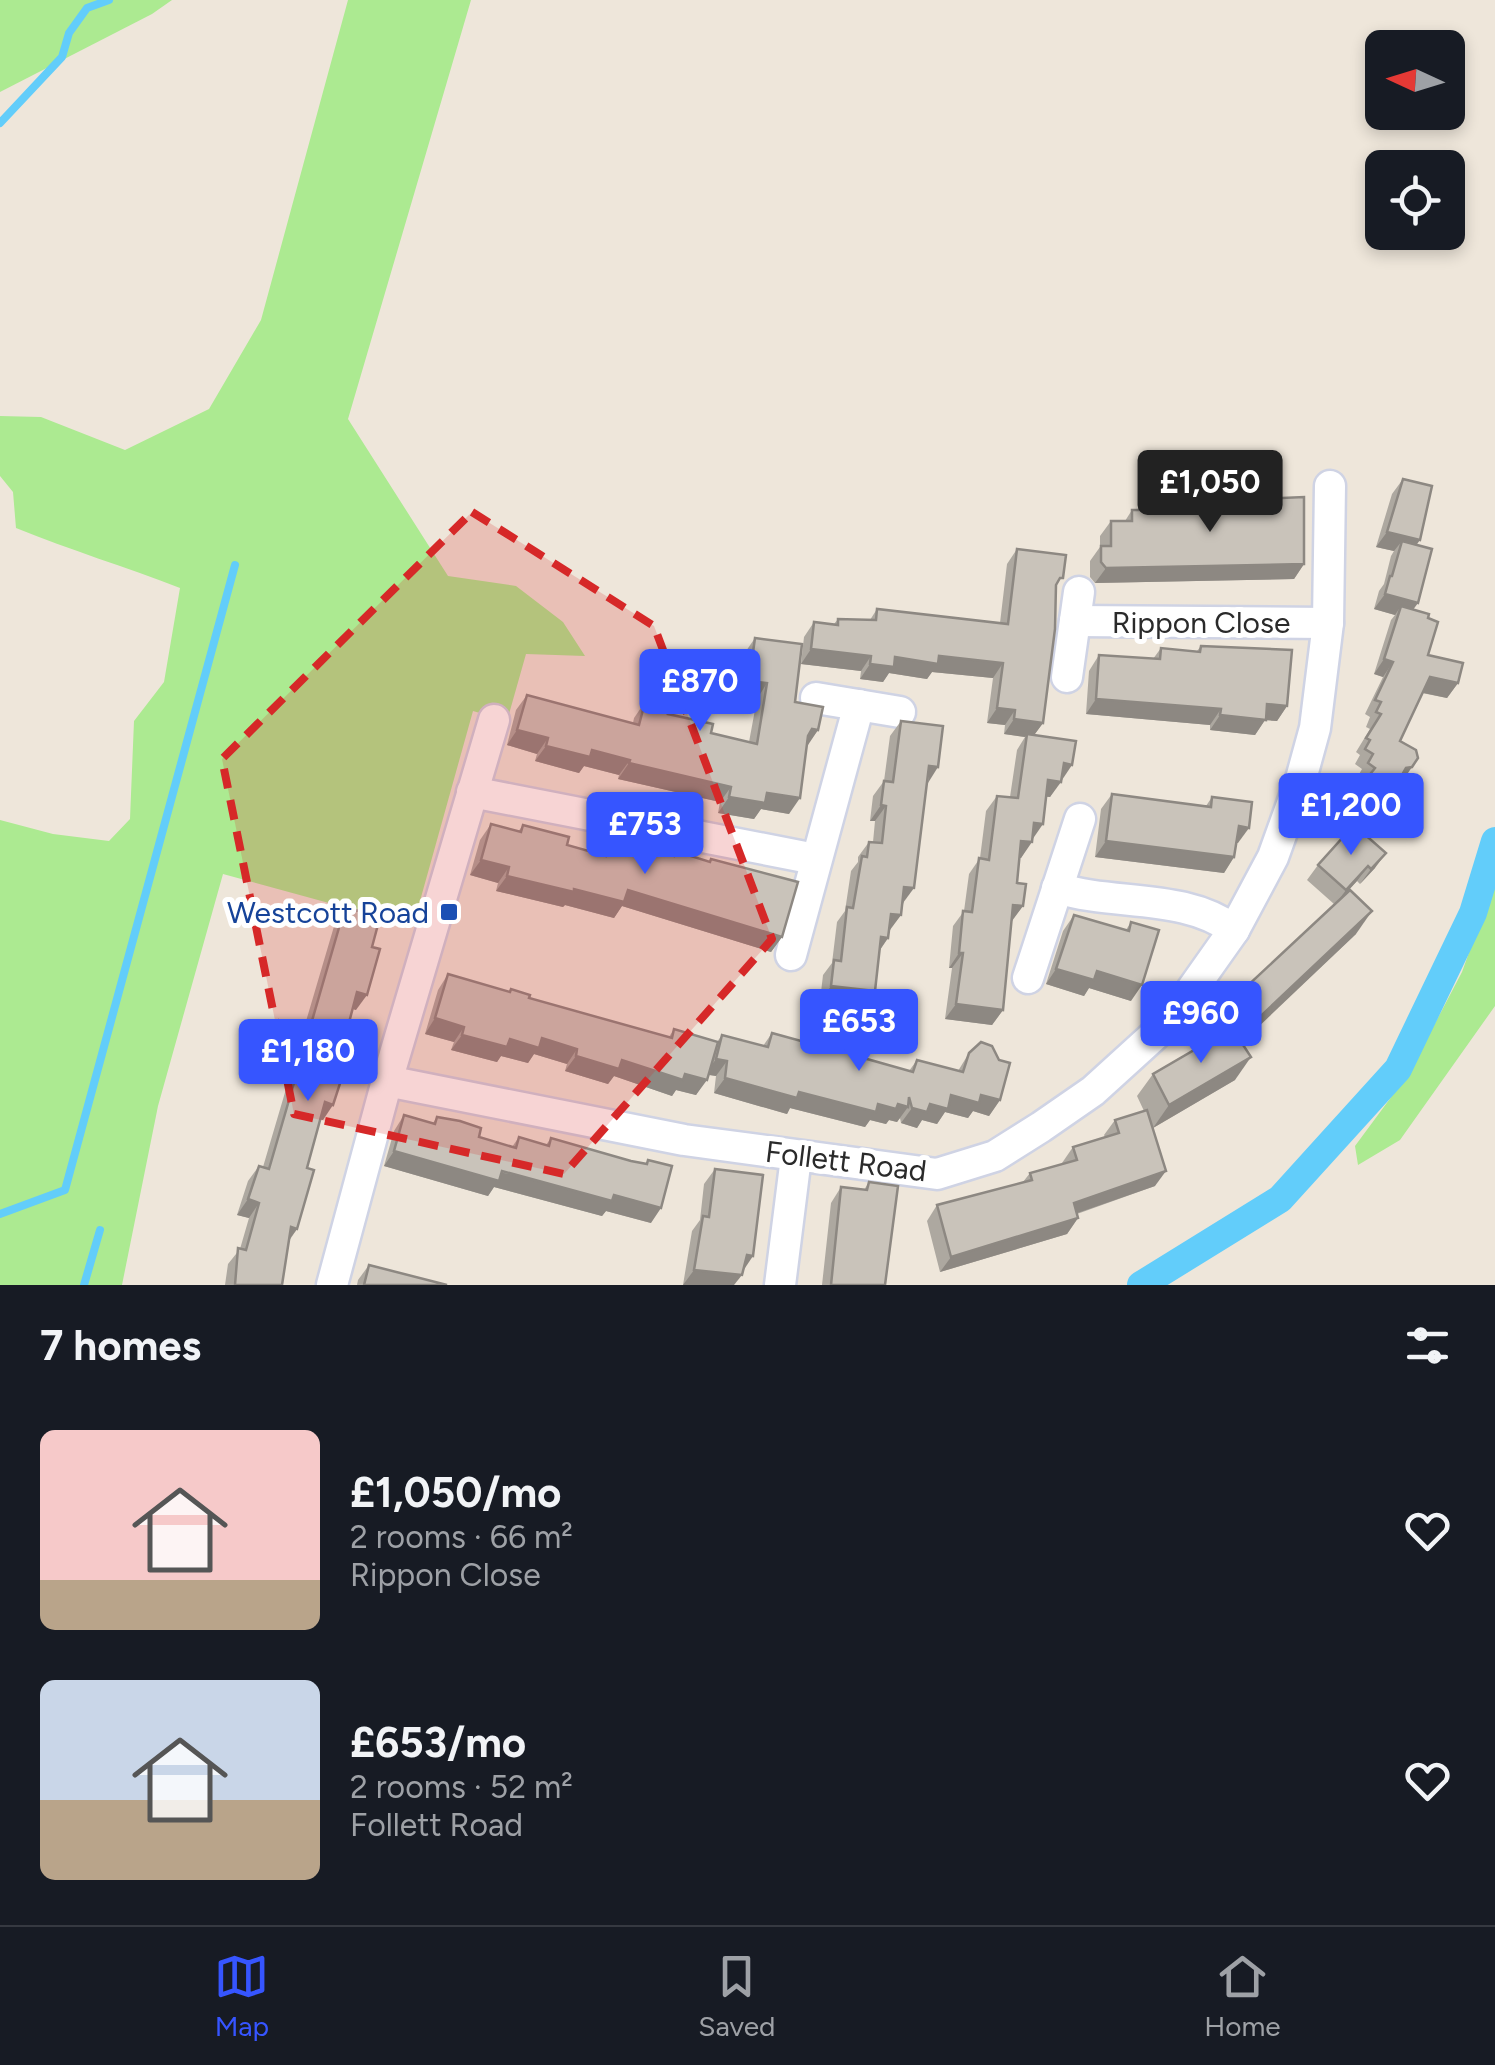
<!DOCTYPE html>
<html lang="en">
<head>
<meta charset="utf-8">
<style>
	:root { --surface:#171b24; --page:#20242c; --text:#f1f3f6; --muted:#9ea1a6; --line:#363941; --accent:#3655ff }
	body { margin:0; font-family:Figtree,sans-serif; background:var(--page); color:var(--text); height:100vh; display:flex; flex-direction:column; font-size:38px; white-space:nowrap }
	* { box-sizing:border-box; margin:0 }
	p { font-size:32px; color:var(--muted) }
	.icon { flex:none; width:55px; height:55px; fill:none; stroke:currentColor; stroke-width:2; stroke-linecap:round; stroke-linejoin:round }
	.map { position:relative; height:1285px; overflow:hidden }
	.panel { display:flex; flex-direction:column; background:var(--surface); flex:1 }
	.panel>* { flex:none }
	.needle { width:65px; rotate:274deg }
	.buttons { position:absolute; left:1365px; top:30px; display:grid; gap:20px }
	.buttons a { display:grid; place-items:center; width:100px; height:100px; border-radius:15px; background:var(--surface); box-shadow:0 5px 15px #0003; font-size:50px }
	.price { position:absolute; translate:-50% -85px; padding:0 22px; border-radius:10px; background:var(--accent); color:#fff; font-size:32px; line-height:65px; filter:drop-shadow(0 2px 5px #0008) }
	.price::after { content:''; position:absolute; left:50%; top:60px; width:30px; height:22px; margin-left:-15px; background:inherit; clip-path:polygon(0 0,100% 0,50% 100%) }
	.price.on { background:#222; color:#fff }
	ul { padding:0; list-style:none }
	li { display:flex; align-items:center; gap:30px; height:250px; padding:0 40px }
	li span { display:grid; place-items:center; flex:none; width:280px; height:200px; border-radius:15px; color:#555 }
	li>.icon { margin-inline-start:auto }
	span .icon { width:120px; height:120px; fill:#fffc; stroke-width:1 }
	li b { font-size:42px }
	h2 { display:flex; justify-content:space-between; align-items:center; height:120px; padding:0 40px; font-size:42px }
	.menu { display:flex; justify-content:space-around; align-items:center; height:140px; border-top:2px solid var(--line); background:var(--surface); font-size:28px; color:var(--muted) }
	.menu a { display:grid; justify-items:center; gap:5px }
	.menu .on { color:var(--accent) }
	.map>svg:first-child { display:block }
	.green { fill:#acea91 }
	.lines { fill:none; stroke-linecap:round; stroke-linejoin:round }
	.stream { stroke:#62cdfa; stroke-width:8 }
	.canal { stroke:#62cdfa; stroke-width:28 }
	.minor-casing { stroke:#cfd3e4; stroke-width:35 }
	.minor { stroke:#fff; stroke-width:30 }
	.wall { fill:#ada8a0 }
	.shaded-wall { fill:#8d8882 }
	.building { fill:#c9c3ba; stroke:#8d8882; stroke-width:2.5 }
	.marked { fill:#d62828; fill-opacity:0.2; stroke:#d62828; stroke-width:8; stroke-dasharray:20 12; stroke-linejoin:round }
	.transit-dot { fill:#1a4fb4; stroke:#fff; stroke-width:4 }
	.labels { text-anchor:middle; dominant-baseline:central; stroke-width:10; stroke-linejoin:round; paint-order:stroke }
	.street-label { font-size:30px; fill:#2a2a2a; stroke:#fff }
	.transit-label { font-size:30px; fill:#164399; stroke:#fff; text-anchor:end }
</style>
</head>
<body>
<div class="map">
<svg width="1495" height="1285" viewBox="0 0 1495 1285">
	<rect width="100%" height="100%" fill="#eee6da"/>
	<g class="green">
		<path d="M0,0h172l-20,14 -152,78z"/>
		<path d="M348,0h123l-123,419 100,157 68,10 47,36 22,34 -59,-2 -19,67 -34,-10 -60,215 -190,-52 -65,232 -36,179h-122v-465l53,14 56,7 21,-22 4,-98 30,-39 16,-94c-54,-21 -110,-38 -164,-60l-3,-36 -13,-16v-60l41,1 84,33 84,-41 52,-89z"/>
		<path d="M1495,880v126l-95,134 -42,25 -3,-19 54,-73 53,-101z"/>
	</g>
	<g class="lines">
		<g class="stream">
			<path d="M0,123l62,-66 7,-24 18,-25 22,-8"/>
			<path d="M0,1214l65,-24 170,-625"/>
			<path d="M84,1285l16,-55"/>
		</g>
		<path class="canal" d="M1141,1285l139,-86 118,-130 75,-156 22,-72"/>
		<defs>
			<g id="minor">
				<path d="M1075,621l253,2"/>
				<path d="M1067,677l12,-85"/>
				<path d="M816,698l84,14"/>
				<path d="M472,792l343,67"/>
				<path d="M1057,888c57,18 128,5 177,42"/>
				<path d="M791,955l68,-250"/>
				<path d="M1028,978l52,-159"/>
				<path d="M387,1081l297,59 253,34 58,-18 46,-29 52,-36 76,-69 65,-92 39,-73 28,-78 14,-51 13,-105 2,-137"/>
				<path d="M332,1285l55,-204 107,-361"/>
				<path d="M780,1285l16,-128"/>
			</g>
		</defs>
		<use href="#minor" class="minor-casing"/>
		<use href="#minor" class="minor"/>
	</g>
	<g class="wall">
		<path d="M1403,479l13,66 -3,64 15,9v37l30,28 -11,15 -25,-5 -22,48 2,41 -4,1 -5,8 -2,47h-23l7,30 -15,16 -3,-3 -12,13 11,40 -115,108 -6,38 -82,48 -1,-4 3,62 -78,28 1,4 -11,16 -127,38 -13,-51 10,-16 86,-23 7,-9 33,-9 -1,-1 11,-16 32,-10 -1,-2 11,-15 29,-9 -7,-15 16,-22 66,-39 -7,-8 16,-23 106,-100 -27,-24 11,-15 27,-31 -7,-6 6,-9 -5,-4 25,-33 -7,-4 5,-9 -7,-5 5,-9 -4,-3 14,-23 -4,-2 4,-10 -5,-3 18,-37 -9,-3 17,-54 4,-5 -21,-6 5,-18 5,-7 7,-28 3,-5 -18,-4 16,-53z"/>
		<path d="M1218,501l86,63 -10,15 -199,4 -5,-6v-16l10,-14v-11l11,-15h14l7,-11h33l4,-6h46z"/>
		<path d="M1017,549l39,39 -13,135 -9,12 27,45 -11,17h-4l-14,43 -11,18h-2l-2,25 6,23 -12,15 -8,89 -11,15 -47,-6 7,-51h-3l4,-42 11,-15 5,-37 11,-16 6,-47 11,-15 13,1 7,-47 8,-13 -21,-3 1,-9 -18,-2 6,-45 -61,-6 -5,7 -38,-6 -6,9 -23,-3 1,-8 -60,-7 3,-27 10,-15 20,2 4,-5 32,1 7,-11 123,14 7,-59z"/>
		<path d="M755,638l40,64 23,28 -11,15 -18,69 -28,-5 -7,10 -36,-6 2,-11 -102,-23 1,-4 -35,-9 -5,7 -44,-12 2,-7 -30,-9 9,-35 11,-15 106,28 1,-5 11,-16 66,31 38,9 8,-43 -19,-2 6,-43z"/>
		<path d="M1201,646l86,60 -10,15 -12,-1 -10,15 -45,-5v-5l-124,-11 3,-43 10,-16 54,4 8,-11 36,3z"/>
		<path d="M901,721l26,62 -26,132 -12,15 -1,8 -8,12 -15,56 -45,-5 3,-26 9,-12 5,-41 8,-11 6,-40 7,-9v-5l11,-15h4l2,-21h-5l3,-25 11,-15 6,-45z"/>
		<path d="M1112,794l94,12 6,-9 26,46h-2l-2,14 -10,16 -129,-16 6,-48z"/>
		<path d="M491,824l27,8 5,-7 44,20 35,10 8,-12 14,5 3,-6 45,13 3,-4 107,86 -11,15 -149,-46 -8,12 -49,-13 -2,2 -67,-16 2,-8 -28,-8 10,-35z"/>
		<path d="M345,907l11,103 -3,-1 -30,111 -3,-1 -13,49 -10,61 -8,12 -7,44h-57l3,-21 12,-15 9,-31 -12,-3 11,-34 11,-15 4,1 72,-244z"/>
		<path d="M1074,915l52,15 5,-8v79l-42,-13 -5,8 -38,-12 17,-53z"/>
		<path d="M448,974l61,18 2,-3 18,9 140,39 5,-8 43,13 5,-7 41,11 9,-13 45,13 3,-5 40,16 49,14 8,-11 41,11 11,-18 31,47 -11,16 -16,-5 -5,7 -23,-6 -8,12 -15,-4 -5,8 -16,-5 -1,-5 -3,4 -8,-2 -3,4 -16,-4 -5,7 -75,-19 -3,6 -73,-21 2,-17 -8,-1 -12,20 -20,-5 -4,6 -58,-20 -6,8 -43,-13 2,-7 -33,-10 -6,9 -27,-7 -4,6 -46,-12 3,-8 -29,-8 13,-44z"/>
		<path d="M404,1115l29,8 4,-6 42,20 33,10 7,-10 27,8 5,-7 80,23 14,3 3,-4 3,63 -45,-12 -4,5 -108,-29 -6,9 -104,-30 10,-35z"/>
		<path d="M715,1169l28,102 -60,14 9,-54 8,-11 4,-36z"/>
		<path d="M869,1182l16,103h-63l9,-82 10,-16 23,3z"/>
		<path d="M369,1265l78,20h-90l1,-5z"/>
	</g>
	<g class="shaded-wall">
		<path d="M1387,532l33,8 -11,15 -7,-14 -8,10 -18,-4z"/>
		<path d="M1304,564l-10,15 -199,4 11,-15z"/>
		<path d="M1385,594l33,9 -11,15 -6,-12 -6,9 -21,-6z"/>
		<path d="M811,649l60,7 -10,15 -60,-7z"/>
		<path d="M939,656l64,7 -10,15 -61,-6 -5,7 -38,-6 -6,9 -23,-3 10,-15 25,-7z"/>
		<path d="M1384,659l9,3 -10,15 -9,-3z"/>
		<path d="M1430,677l28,6 -11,15 -28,-6z"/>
		<path d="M749,681l18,2 -10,16 -19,-2z"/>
		<path d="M1096,699l125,10 -11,16 -124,-11z"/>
		<path d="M1267,704l20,2 -10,15 -12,-1 -10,15 -45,-5 10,-15z"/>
		<path d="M997,708l18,2 -10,15 -18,-2z"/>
		<path d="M1014,719l29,4 -11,15 -5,-4 -2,3 -21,-3z"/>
		<path d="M812,729l6,1 -10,15 -7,-1z"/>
		<path d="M517,730l31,8 -11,16 -30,-9z"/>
		<path d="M546,746l46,4 38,10 -11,15 -35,-9 -5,7 -44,-12z"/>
		<path d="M629,763l102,24 -11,15 -102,-23z"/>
		<path d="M1064,763l8,2 -10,15z"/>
		<path d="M929,766l9,1 -10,16z"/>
		<path d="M1412,767l-10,15 -6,1 10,-15z"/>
		<path d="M1048,780l13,2 -11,15 -13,-2z"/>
		<path d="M767,793l33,5 -11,16 -28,-5 -7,10 -36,-6 11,-16z"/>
		<path d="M881,805l5,1 -11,15h-5z"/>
		<path d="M1359,822l42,2 -10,14 -42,-1z"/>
		<path d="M1034,823l9,1 -11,16z"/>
		<path d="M1239,826l10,2 -11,15 -10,-1z"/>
		<path d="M1021,841l11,1 -11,16 -10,-1z"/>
		<path d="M1106,841l128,16 -10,16 -129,-16z"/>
		<path d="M1386,853l-11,15 -15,16 11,-15z"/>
		<path d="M481,860l28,7 -11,16 -28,-8z"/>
		<path d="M1368,866l-11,15 -22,24 11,-15z"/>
		<path d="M507,876l67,13 54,1 154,47 -11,15 -149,-46 -8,12 -49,-13 -2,2 -67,-16z"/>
		<path d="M904,887l10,1 -11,15z"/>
		<path d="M1013,905l10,1 -11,15 -10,-1z"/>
		<path d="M1372,911l-16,23 -124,118 15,-23z"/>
		<path d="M891,914l10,1 -11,15 -10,-1z"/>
		<path d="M881,937l7,1 -11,16z"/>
		<path d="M959,953h4l-11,15h-3z"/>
		<path d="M1056,969l41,2 45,14 -11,16 -42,-13 -5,8 -38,-12z"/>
		<path d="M831,986l44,5 -10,15 -45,-5z"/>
		<path d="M357,992l10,3 -11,15 -9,-3z"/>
		<path d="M956,1004l47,6 -11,15 -47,-6z"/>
		<path d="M435,1018l29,9 -10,15 -29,-8z"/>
		<path d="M462,1035l48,4 32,-1 35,11 -10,15 -33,-10 -6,9 -27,-7 -4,6 -46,-12z"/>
		<path d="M576,1056l46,4 85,20 -11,15 -20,-5 -4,6 -58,-20 -6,8 -43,-13z"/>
		<path d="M1251,1057l-16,23 -82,48 16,-23z"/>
		<path d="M716,1059l11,2 -11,15 -11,-2z"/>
		<path d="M725,1078l153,26h20l10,3 -11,15 -8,-2 -3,4 -16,-4 -5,7 -75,-19 -3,6 -73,-21z"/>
		<path d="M951,1095h30l19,5 -11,16 -16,-5 -5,7 -23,-6 -8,12 -15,-4 -5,8 -16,-5 11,-15 18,-4z"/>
		<path d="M325,1102l8,3 -10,15 -9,-2z"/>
		<path d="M394,1151l220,44 47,13 -10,15 -45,-12 -4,5 -108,-29 -6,9 -104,-30z"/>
		<path d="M1166,1171l-11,15 -92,32 11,-15z"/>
		<path d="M248,1199l11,4 -10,15 -12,-3z"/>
		<path d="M1078,1218l-11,16 -127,38 11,-15z"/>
		<path d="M291,1227l6,2 -11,15z"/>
		<path d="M747,1255l6,1 -10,15z"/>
		<path d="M694,1270l48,5 -8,10h-51z"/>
	</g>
	<g class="building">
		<path d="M1403,479l29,7 -12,54 -33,-8z"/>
		<path d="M1304,497v67l-198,4 -5,-6v-16h10v-25h21v-11h37v-6h49v-3z"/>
		<path d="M1402,541l30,8 -14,54 -33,-9 5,-18h2z"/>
		<path d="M1017,549l49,6 -3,23h-3l-4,7 -1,44 -12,94 -29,-4 1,-9 -18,-2 6,-45 -64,-7 -1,8 -43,-7 -1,10 -24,-3 1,-8 -60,-7 3,-27 24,3v-6l38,1 1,-11 131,15z"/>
		<path d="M1401,606l28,8 -1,4 10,4 -10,33 35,8 -5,20 -28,-6 -30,64 16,9 2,8 -6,9 -6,1 -13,23 4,3 4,30 -42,-2 -11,-8 7,-9 -6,-4 26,-33 -7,-5 5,-9 -8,-5 5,-9 -4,-2 15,-24 -5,-2 5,-10 -6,-2 18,-38 -9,-3z"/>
		<path d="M755,638l47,6 -7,58 28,5 -5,23 -6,-1 -4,7 -8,62 -33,-5 -2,10 -36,-6 2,-10 -102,-24 1,-3 -38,-10 -2,7 -44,-11 2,-8 -31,-8 10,-35 112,30 6,-23 25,7 -2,5 45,10 -2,9 46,11 10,-61 -18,-2z"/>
		<path d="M1201,646l91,4 -5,56 -20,-2 -1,16 -46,-5 1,-6 -125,-10 3,-44 61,4 1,-11 39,4z"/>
		<path d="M901,721l42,5 -5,41 -9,-1 -15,122 -10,-1 -3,28 -10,-1 -3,24 -7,-1 -6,54 -44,-5 3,-26 7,1 6,-54 6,1 9,-52 5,1 2,-15 13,1 4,-37 -5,-1 3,-24 9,1z"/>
		<path d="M1027,734l49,7 -4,24 -8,-2 -3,19 -13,-2 -5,44 -9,-1 -2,19 -11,-1 -4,42 9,1 -3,22 -10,-1 -10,105 -47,-6 7,-51h-4l4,-42 9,1 7,-54 10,2 8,-64 21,2z"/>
		<path d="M1112,794l99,13 1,-10 40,5 -3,26 -10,-2 -5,31 -128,-16z"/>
		<path d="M491,824l30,8 2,-7 46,12 -2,8 39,11 4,-13 16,5 1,-6 47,14 1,-5 35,11 1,-3 87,23 -16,55 -154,-47 -4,12 -50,-13v3l-67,-16 2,-9 -28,-7z"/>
		<path d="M1354,825l32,28 -15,16 -3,-3 -22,24 -28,-25z"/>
		<path d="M1350,890l22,21 -125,118 -19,-25z"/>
		<path d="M345,907l35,10 -8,30 8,2 -13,46 -10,-3 -17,65 8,2 -15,46 -8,-3 -18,66 7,2 -17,59 -6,-2 -9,58h-47l3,-37 8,2 13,-47 -11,-4 11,-33 10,3z"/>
		<path d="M1074,915l55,16 2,-9 28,8 -17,55 -45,-14 -3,9 -38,-11z"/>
		<path d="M448,974l62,18 1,-3 19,6 -1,3 143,40 2,-9 44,13 -11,38 -22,-6 -2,6 -61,-20 -3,9 -43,-13 1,-7 -35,-11 -3,10 -29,-9 -3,8 -45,-12 2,-8 -29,-9z"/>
		<path d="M1232,1028l19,29 -82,48 -16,-31z"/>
		<path d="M772,1033l47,13 1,-5 41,11 -1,5 53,15 4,-12 46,12 6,-19 12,-11 11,4 7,14 11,3 -10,37 -19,-5 -2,8 -28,-8 -3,14 -18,-5 -3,8 -15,-4 -3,-11 -1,10 -10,-3 -2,5 -18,-5 -2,8 -77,-20 -2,6 -72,-20 2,-17 -11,-2 6,-24 46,12z"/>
		<path d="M1147,1110l19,61 -92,32 4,15 -127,39 -14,-52 95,-25 -2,-7 47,-13 -4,-13 46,-14 -4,-13z"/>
		<path d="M404,1115l31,9 2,-7 23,4 21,7 -2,9 37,11 3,-11 30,9 2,-8 80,23 16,3 1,-4 24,6 -11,42 -47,-13 -2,6 -110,-30 -3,10 -105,-30z"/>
		<path d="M715,1169l48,6 -10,81 -6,-1 -5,20 -48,-5 9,-54 6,1z"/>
		<path d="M869,1182l29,4 -13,99h-54l10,-98 26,3z"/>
		<path d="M369,1265l78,20h-83z"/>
	</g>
	<path class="marked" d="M472,512l182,114 118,313 -208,235 -270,-60 -72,-355z"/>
	<rect class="transit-dot" x="439" y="902" width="20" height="20" rx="5"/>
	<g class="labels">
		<g class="street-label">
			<text x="1201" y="622">Rippon Close</text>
			<text transform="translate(846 1161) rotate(7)">Follett Road</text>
		</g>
		<g class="transit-label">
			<text x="429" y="912">Westcott Road</text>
		</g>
	</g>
</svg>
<div class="buttons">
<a><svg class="needle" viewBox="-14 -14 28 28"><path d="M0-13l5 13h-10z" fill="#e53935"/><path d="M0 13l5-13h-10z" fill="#9ea1a6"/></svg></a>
<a><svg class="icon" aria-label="locate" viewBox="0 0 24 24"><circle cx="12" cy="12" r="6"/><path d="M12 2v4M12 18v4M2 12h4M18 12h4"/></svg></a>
</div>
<b class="price on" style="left:1210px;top:535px">£1,050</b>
<b class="price" style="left:700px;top:734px">£870</b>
<b class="price" style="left:1351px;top:858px">£1,200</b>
<b class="price" style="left:645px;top:877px">£753</b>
<b class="price" style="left:1201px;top:1066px">£960</b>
<b class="price" style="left:859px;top:1074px">£653</b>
<b class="price" style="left:308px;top:1104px">£1,180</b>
</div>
<section class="panel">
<h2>7 homes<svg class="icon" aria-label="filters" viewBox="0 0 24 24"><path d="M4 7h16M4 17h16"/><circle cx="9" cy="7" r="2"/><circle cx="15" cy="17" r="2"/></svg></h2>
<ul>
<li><span style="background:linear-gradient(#f6c9c9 75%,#b9a48a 0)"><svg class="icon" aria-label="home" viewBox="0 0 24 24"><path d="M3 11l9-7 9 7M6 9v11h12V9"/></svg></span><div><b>£1,050/mo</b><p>2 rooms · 66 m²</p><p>Rippon Close</p></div><svg class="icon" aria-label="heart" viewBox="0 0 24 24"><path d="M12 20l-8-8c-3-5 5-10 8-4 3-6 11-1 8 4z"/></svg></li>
<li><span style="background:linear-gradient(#c9d6e8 60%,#b9a48a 0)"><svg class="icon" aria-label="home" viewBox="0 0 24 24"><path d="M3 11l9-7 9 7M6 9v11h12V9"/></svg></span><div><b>£653/mo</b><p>2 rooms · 52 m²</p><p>Follett Road</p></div><svg class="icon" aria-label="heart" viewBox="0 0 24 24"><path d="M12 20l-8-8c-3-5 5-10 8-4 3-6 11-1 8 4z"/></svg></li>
</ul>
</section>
<nav class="menu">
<a class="on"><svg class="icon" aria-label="map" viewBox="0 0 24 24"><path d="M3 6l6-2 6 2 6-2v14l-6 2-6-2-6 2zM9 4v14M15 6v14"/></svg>Map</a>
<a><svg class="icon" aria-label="saved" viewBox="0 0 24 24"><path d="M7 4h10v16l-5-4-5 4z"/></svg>Saved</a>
<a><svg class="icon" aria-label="home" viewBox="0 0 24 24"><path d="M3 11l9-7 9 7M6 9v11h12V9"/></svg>Home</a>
</nav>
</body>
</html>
